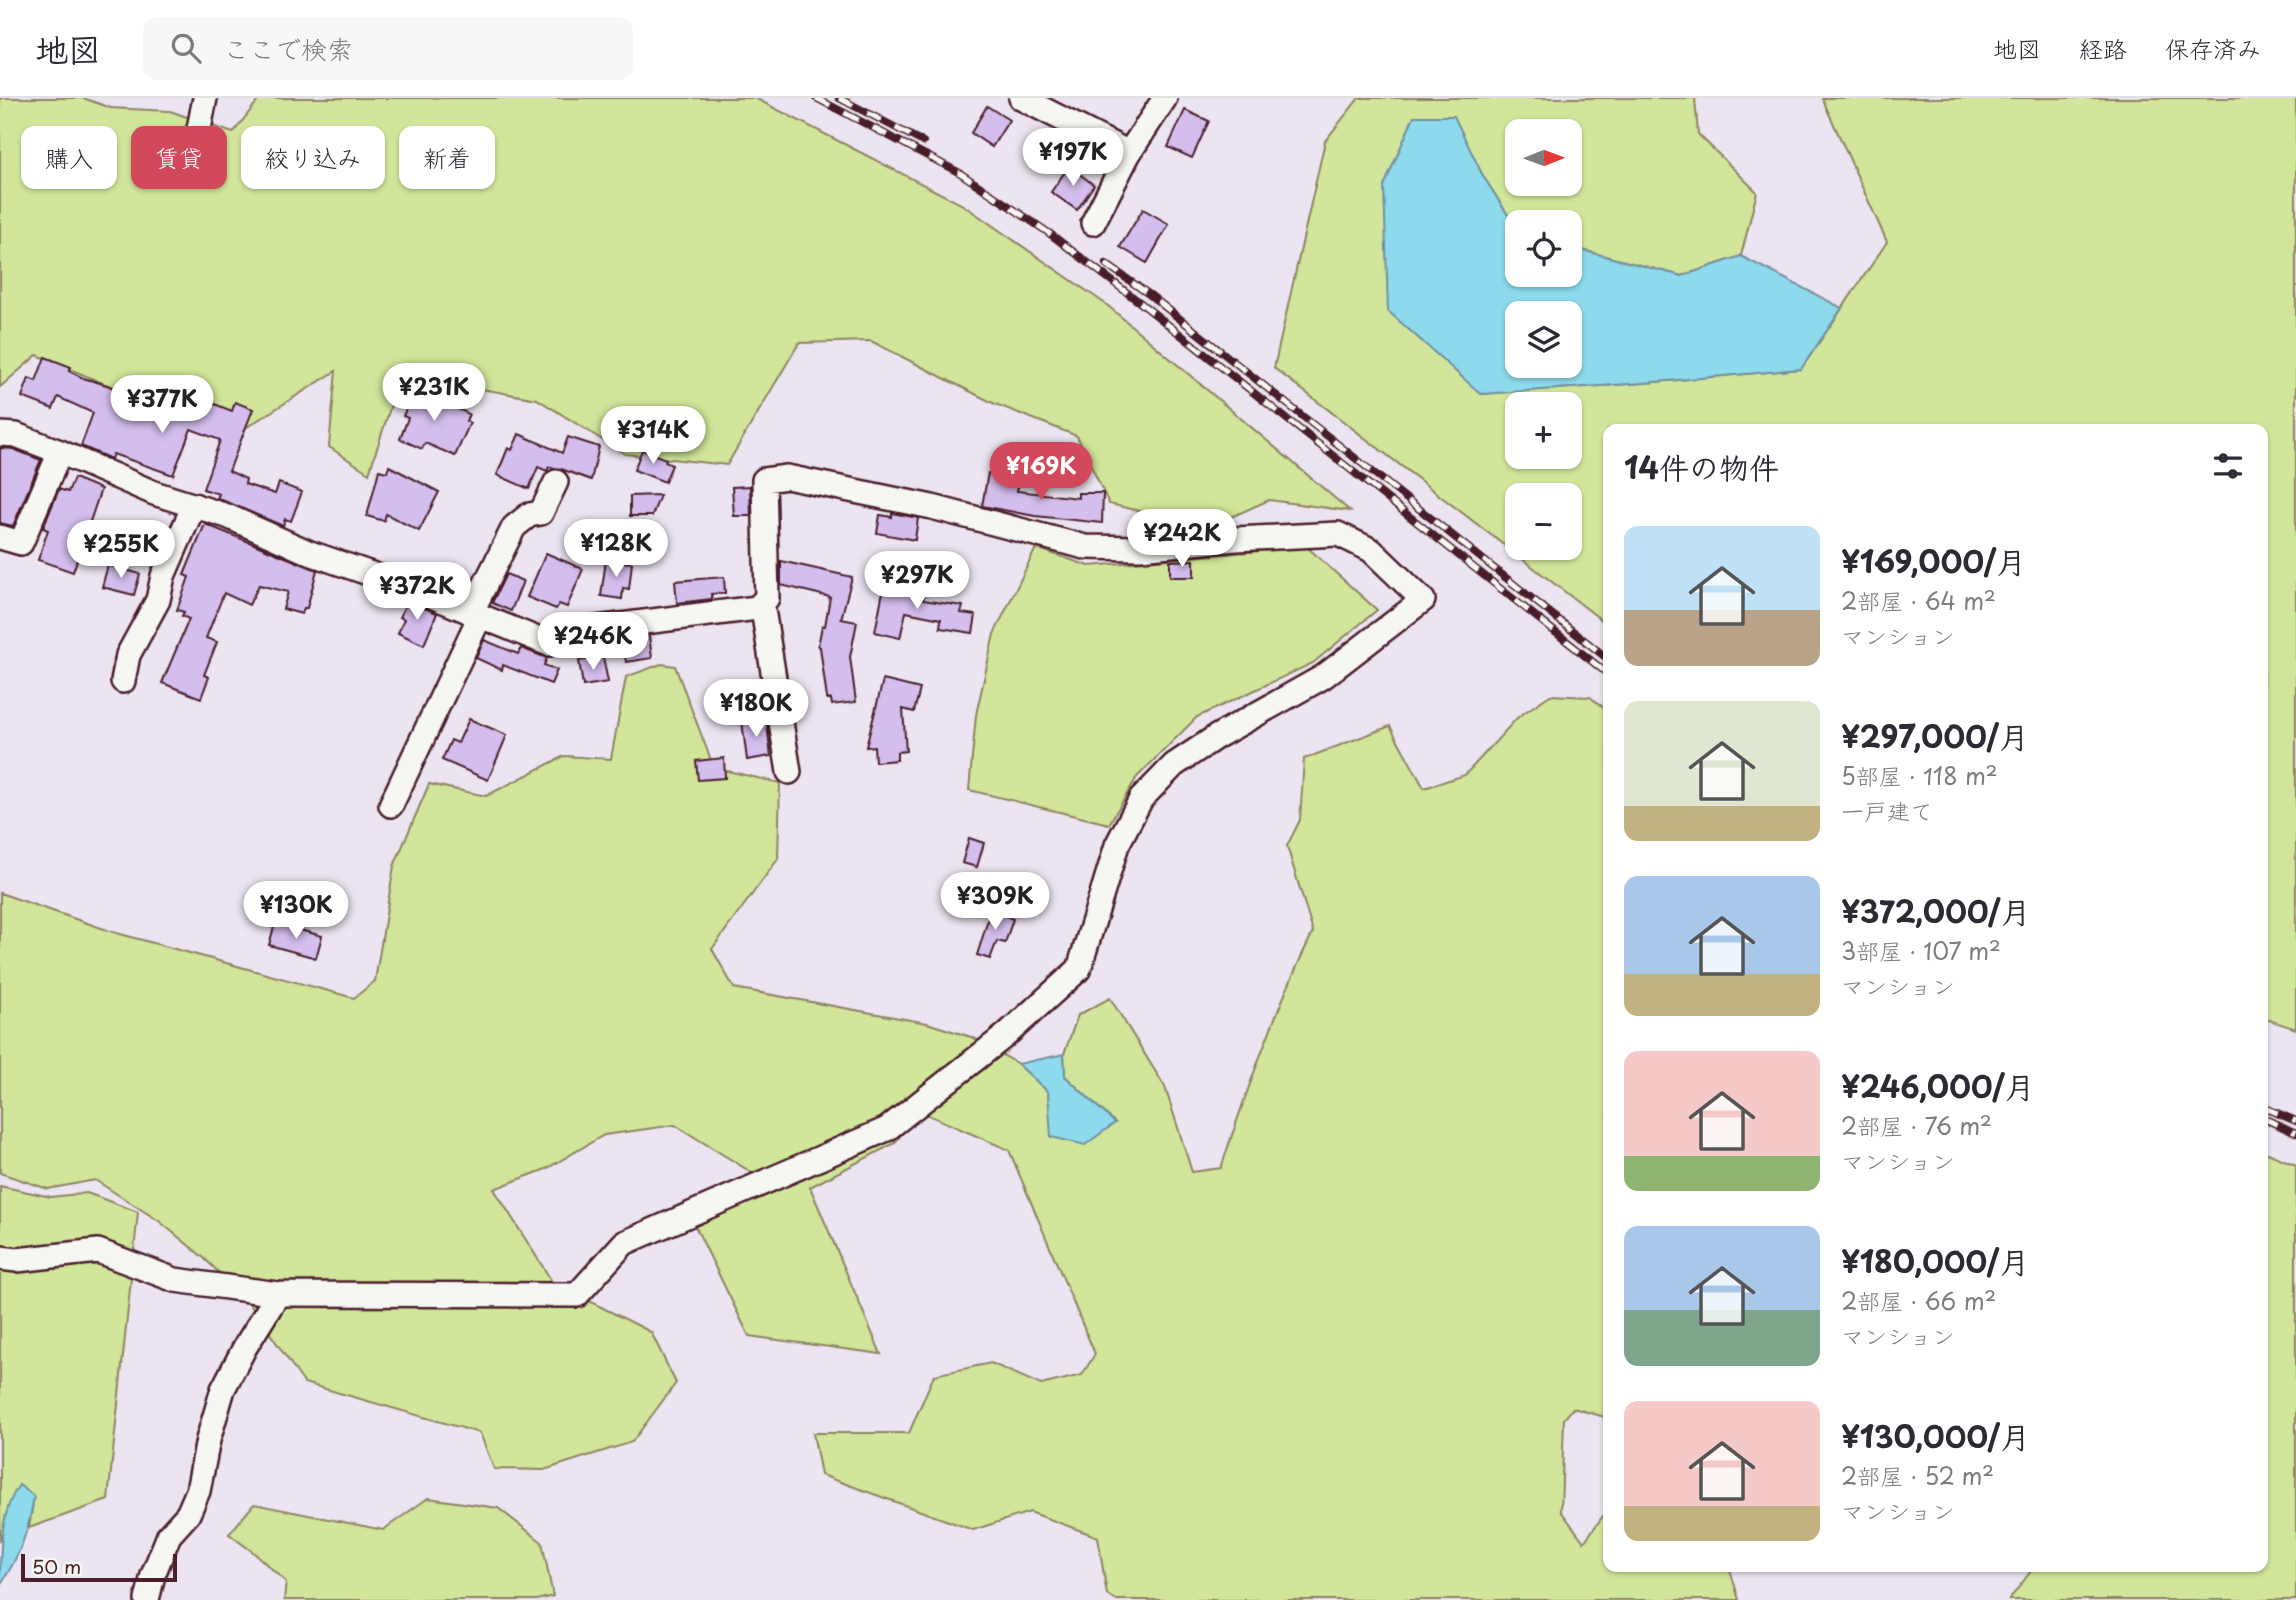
<!DOCTYPE html>
<html lang="ja">
<head>
<meta charset="utf-8">
<style>
	:root { --surface:#fff; --page:#f7f7f7; --text:#2b2b33; --muted:#7c7c81; --line:#e1e1e2; --accent:#d1495b }
	body { margin:0; font-family:"Playpen Sans","Klee One",sans-serif; background:var(--page); color:var(--text); height:100vh; display:flex; flex-direction:column; font-size:26px; white-space:nowrap }
	* { box-sizing:border-box; margin:0 }
	p { font-size:23px; color:var(--muted) }
	.icon { flex:none; width:38px; height:38px; fill:none; stroke:currentColor; stroke-width:2; stroke-linecap:round; stroke-linejoin:round }
	.map { position:relative; flex:1; overflow:hidden }
	.panel { position:absolute; left:1603px; top:326px; width:665px; height:1148px; display:flex; flex-direction:column; background:var(--surface); border-radius:14px; box-shadow:0 2px 5px #0004 }
	.panel>* { flex:none }
	.hud { position:absolute; left:21px; top:28px; width:665px; height:63px; display:flex; gap:14px }
	.needle { width:46px; rotate:89deg }
	.tools { position:absolute; left:1505px; top:21px; display:grid; gap:14px }
	.tools a { display:grid; place-items:center; width:77px; height:77px; border-radius:14px; background:var(--surface); box-shadow:0 2px 5px #0004; font-size:35px }
	.scale { position:absolute; left:21px; bottom:18px; width:156px; box-sizing:border-box; padding-left:7px; border:4px solid #4a1f2b; border-top:0; font-size:19px; line-height:24px; white-space:nowrap; color:#4a1f2b; -webkit-text-stroke:5px #f6f6f2; paint-order:stroke }
	.price { position:absolute; translate:-50% -60px; padding:0 16px; border-radius:24px; background:#fff; color:#222; font-size:23px; line-height:46px; filter:drop-shadow(0 2px 4px #0008) }
	.price::after { content:''; position:absolute; left:50%; top:42px; width:21px; height:16px; margin-left:-10px; background:inherit; clip-path:polygon(0 0,100% 0,50% 100%) }
	.price.on { background:var(--accent); color:#fff }
	ul { padding:0; list-style:none }
	li { display:flex; align-items:center; gap:21px; height:175px; padding:0 21px }
	li span { display:grid; place-items:center; flex:none; width:196px; height:140px; border-radius:14px; color:#555 }
	li>.icon { margin-inline-start:auto }
	span .icon { width:84px; height:84px; fill:#fffc; stroke-width:1 }
	li b { font-size:30px }
	h2 { display:flex; justify-content:space-between; align-items:center; height:84px; padding:0 21px; font-size:30px }
	.chip { padding:0 24px; border-radius:14px; background:var(--surface); box-shadow:0 2px 5px #0004; font-size:24px; line-height:63px }
	.chip.on { background:var(--accent); color:#fff }
	header { display:flex; align-items:center; gap:42px; box-sizing:border-box; height:98px; padding:0 35px; background:var(--surface); border-bottom:2px solid var(--line) }
	header strong { font-size:33px }
	nav { display:flex; gap:38px; margin-inline-start:auto; font-size:24px }
	.search { width:490px; height:63px; background:var(--page); display:flex; align-items:center; gap:18px; box-sizing:border-box; padding:0 24px; border-radius:14px; color:var(--muted); font-size:26px }
	.map>svg:first-child { display:block }
	.green { fill:#d1e69a; stroke:#8e8262; stroke-width:2; fill-rule:evenodd }
	.water { fill:#8cdaeb; stroke:#728f9e; stroke-width:2; fill-rule:evenodd }
	.building { fill:#d4beee; stroke:#4a1f2b; stroke-width:2 }
	.lines { fill:none; stroke-linecap:round; stroke-linejoin:round }
	.minor-casing { stroke:#4a1f2b; stroke-width:28 }
	.minor { stroke:#f6f6f2; stroke-width:23 }
	.rail-casing { stroke:#4a1f2b; stroke-width:8 }
	.rail { stroke:#f6f6f2; stroke-width:5; stroke-dasharray:16; stroke-linecap:butt }
</style>
</head>
<body>
<header>
<strong>地図</strong>
<div class="search"><svg class="icon" aria-label="search" viewBox="0 0 24 24"><circle cx="10" cy="10" r="6"/><path d="M15 15l6 6"/></svg>ここで検索</div>
<nav><a>地図</a><a>経路</a><a>保存済み</a></nav>
</header>
<div class="map">
<svg width="2296" height="1502" viewBox="0 0 2296 1502">
	<rect width="100%" height="100%" fill="#ece5f1"/>
	<filter id="ink" filterUnits="userSpaceOnUse"><feTurbulence type="fractalNoise" baseFrequency=".0143" numOctaves="2"/><feDisplacementMap in="SourceGraphic" scale="14" xChannelSelector="R" yChannelSelector="G"/><feConvolveMatrix kernelMatrix="1 2 1 2 8 2 1 2 1" color-interpolation-filters="sRGB"/></filter>
	<g filter="url(#ink)">
		<g class="green">
			<path d="M0,0h83l28,10 59,3 63,22 27,-35h495l208,107 144,100 243,206 -81,-11 -60,27 -100,-23 -32,-68 -84,-33 -122,-62 -72,2 -72,122 -102,-11 -88,-55 -95,-17 -50,20 -23,71 -40,-26 7,-76 -89,56 -135,-40 -75,-32 -37,32z"/>
			<path d="M1359,0h336l3,36 59,58 -16,64 -59,20 -112,-29v-25h-53v7l-34,-53 -2,218 163,-11 157,-14 86,-127 -65,-144h474v931l-33,-11v-589h-655v196l-334,-257 51,-227zM1517,33h53v53h-53zM1517,306h53v53h-53zM1517,397h53v53h-53z"/>
			<path d="M1307,449l70,63 -64,53 -116,54 -60,60 -28,47 -140,-34 7,-75 18,-81 42,-86 53,18z"/>
			<path d="M661,566l14,2 39,102 66,15 -2,76 -66,90 22,39 193,35 47,15 44,26 30,28 4,45 63,-14 -50,-47 -1,-22 14,-39 32,-17 55,89 27,85 29,-4c27,-81 55,-160 92,-236l-26,-86 13,-26 4,-61 86,-33 34,62 41,-13 53,-58 32,-22 40,2 18,14v707l-35,-10 -9,11 -3,92 23,31 24,-33v57h121l10,34h-623l-9,-5 -9,-58 -68,-25 -57,18 -152,-55 -8,-42h96l25,-58 57,-12 50,22 41,-10 13,-21 -86,-204 -90,-39 -24,32 -85,44 71,167 -132,-18 -54,-110 59,-52 -79,-49 -71,10 -58,34 -52,20 59,94 98,49 25,51 -44,59 -88,28 -50,-1 -14,-36 -176,-50 -57,-83 -43,-42 -45,-37 -64,-41 -47,9 -48,-16v-280l113,39 241,66 21,-17 19,-115 35,-82 57,12 78,-40 47,3 15,-82z"/>
			<path d="M2263,1053l33,14v435h-287l26,-34h228z"/>
			<path d="M0,1088l51,11 36,-4 51,19 -30,288 -79,28 5,-32 -34,44z"/>
			<path d="M428,1400l70,10 44,34 11,54 -16,4h-253l2,-18 -33,-30 -24,-18 25,-30 129,26z"/>
		</g>
		<g class="water">
			<path d="M1414,18h40l29,60 34,53v46h53v-28l112,29 59,-20 101,52 -41,61 -157,14 -163,11 -93,-83 -4,-125zM1517,215h53v53h-53z"/>
			<path d="M1064,956l1,22 50,47 -30,22 -34,-8 -3,-45 -30,-28z"/>
			<path d="M19,1387l15,11c-5,34 -14,60 -34,89 0,-33 0,-73 19,-100z"/>
		</g>
		<g class="building">
			<path d="M987,8l22,14 -17,27 -21,-14z"/>
			<path d="M1185,12l24,11 -17,37 -24,-11z"/>
			<path d="M1069,68l25,19 -17,25 -26,-18z"/>
			<path d="M1143,111l26,15 -22,39 -27,-16z"/>
			<path d="M45,259l26,10 -2,4 14,7 24,7 73,32 9,-23 43,17 3,-9 18,7 -24,62 17,8 -1,5 30,10 4,-11 23,9 -11,29 -6,-2 -2,7 -66,-28 2,-4 -16,-5 17,-49 -29,-11 -18,46 -60,-21 -2,5 -30,-13 12,-33 -35,-16 -5,12 -31,-12 7,-19 7,3z"/>
			<path d="M418,289l25,10 -1,3 3,3 24,11 -3,7 4,2 -15,33 -30,-13 -3,6 -22,-10 8,-21 -5,-2 9,-21 3,1z"/>
			<path d="M519,336l43,19 6,-16 31,10 -8,33 -30,-11 -12,-2 -2,4 -9,-4 -9,22 -32,-14 11,-27 4,2z"/>
			<path d="M0,350l13,1 28,11 -28,66 -13,-3z"/>
			<path d="M642,352l24,9 -1,3 7,3 -7,17 -31,-12z"/>
			<path d="M389,368l50,26 -20,39 -33,-17 -2,7 -17,-5 12,-46 8,2z"/>
			<path d="M988,375l32,6 -3,12 61,7v-5h25l-1,30 -67,-7 -53,-10z"/>
			<path d="M74,380l27,11 -28,83 -35,-12 10,-30 -5,-2 16,-39 9,3z"/>
			<path d="M750,388l1,30h-17l-2,-29z"/>
			<path d="M660,397l-8,21h-22v-20z"/>
			<path d="M892,415l26,5 -3,22 -38,-7 3,-18 12,2z"/>
			<path d="M205,426l112,46 -10,38h-3l-2,6 -19,-5 5,-17 -29,-7 -10,20 -25,-12 -18,45 11,4 -13,33 5,2 -8,21 -39,-15 27,-64 -7,-3 2,-4 -7,-2 12,-33 -5,-2z"/>
			<path d="M546,455l37,16 -16,38 -8,-3 -3,5 -29,-12z"/>
			<path d="M606,462l26,3 -3,26 -6,-1 -1,11 -21,-3z"/>
			<path d="M1194,462v17h-24v-16z"/>
			<path d="M781,463l71,16 -11,42 16,3 -7,35 6,45 -24,3 -1,-6h-4l-7,-52 -2,-1 4,-20h3l5,-29 -49,-12z"/>
			<path d="M108,467l32,9 -6,21 -32,-8z"/>
			<path d="M506,476l17,7 -12,30 -19,-8z"/>
			<path d="M724,479l1,16 -14,1 1,5 -35,4 -2,-22z"/>
			<path d="M885,483l40,8 -2,11 40,6 -2,7 15,2 -3,18 -33,-5 1,-9 -35,-7 -6,26 -25,-6z"/>
			<path d="M407,503l30,12 -13,32 -26,-12 6,-14 -4,-2z"/>
			<path d="M649,538l3,22 -26,4 -4,-23z"/>
			<path d="M484,542l34,14 3,-6 26,10 -3,7 13,5 -6,14 -48,-19 -1,5 -26,-12z"/>
			<path d="M603,559l5,25 -25,4 -4,-25z"/>
			<path d="M883,582l37,9 -6,23 -11,-3 3,42 -9,1v8l-22,2 -1,-16 -8,1z"/>
			<path d="M766,619l5,39 -24,4 -5,-39z"/>
			<path d="M469,621l38,16 -19,45 -46,-20 9,-20 7,3z"/>
			<path d="M724,660l1,20 -27,2 -2,-19z"/>
			<path d="M969,740l15,5 -7,24 -15,-4z"/>
			<path d="M992,809l15,5 -1,4 7,3 -8,24 -8,-2 -7,18 -13,-4z"/>
			<path d="M275,825l47,13 -6,22 -47,-13z"/>
		</g>
		<g class="lines">
			<defs>
				<g id="minor">
					<path d="M1021,0l108,55"/>
					<path d="M197,41l8,-41"/>
					<path d="M1093,125l36,-70 36,-55"/>
					<path d="M0,336l16,1 44,17 94,41 73,23 83,37 102,35 137,56 23,-13 185,-23 10,-10 -3,-118 23,-3 145,30 153,40 54,1 97,-9 102,-5 33,16 52,50 -100,77 -107,60 -42,28 -33,34 -24,46 -38,124 -73,66 -119,94 -263,114 -47,52 -299,-1 -103,-14 -77,-29 -81,9 -17,-2"/>
					<path d="M0,439l21,6 39,-91"/>
					<path d="M762,505l27,169"/>
					<path d="M471,515l43,-86 15,-12 12,-2 15,-31"/>
					<path d="M123,583l5,-26 30,-55 5,-24 31,-71"/>
					<path d="M391,707l89,-189"/>
					<path d="M147,1502l6,-25 16,-40 19,-21 10,-23 10,-51 15,-51 22,-42 33,-53"/>
				</g>
			</defs>
			<use href="#minor" class="minor-casing"/>
			<use href="#minor" class="minor"/>
			<defs>
				<g id="rail">
					<path d="M816,0l144,75 89,60 93,71 466,370"/>
					<path d="M839,0l84,44"/>
					<path d="M1106,166l44,31 458,364"/>
					<path d="M2263,1009l33,14"/>
					<path d="M2263,1020l33,15"/>
				</g>
			</defs>
			<use href="#rail" class="rail-casing"/>
			<use href="#rail" class="rail"/>
		</g>
	</g>
</svg>
<div class="tools">
<a><svg class="needle" viewBox="-14 -14 28 28"><path d="M0-13l5 13h-10z" fill="#e53935"/><path d="M0 13l5-13h-10z" fill="#7c7c81"/></svg></a>
<a><svg class="icon" aria-label="locate" viewBox="0 0 24 24"><circle cx="12" cy="12" r="6"/><path d="M12 2v4M12 18v4M2 12h4M18 12h4"/></svg></a>
<a><svg class="icon" aria-label="layers" viewBox="0 0 24 24"><path d="M12 4l9 5-9 5-9-5zM3 14l9 5 9-5"/></svg></a>
<a>+</a>
<a>−</a>
</div>
<div class="scale">50 m</div>
<b class="price" style="left:1073px;top:90px">¥197K</b>
<b class="price" style="left:434px;top:325px">¥231K</b>
<b class="price" style="left:162px;top:337px">¥377K</b>
<b class="price" style="left:653px;top:368px">¥314K</b>
<b class="price on" style="left:1041px;top:404px">¥169K</b>
<b class="price" style="left:1182px;top:471px">¥242K</b>
<b class="price" style="left:616px;top:481px">¥128K</b>
<b class="price" style="left:121px;top:482px">¥255K</b>
<b class="price" style="left:917px;top:513px">¥297K</b>
<b class="price" style="left:417px;top:524px">¥372K</b>
<b class="price" style="left:593px;top:574px">¥246K</b>
<b class="price" style="left:756px;top:641px">¥180K</b>
<b class="price" style="left:995px;top:834px">¥309K</b>
<b class="price" style="left:296px;top:843px">¥130K</b>
<div class="hud">
<a class="chip">購入</a>
<a class="chip on">賃貸</a>
<a class="chip">絞り込み</a>
<a class="chip">新着</a>
</div>
<section class="panel">
<h2>14件の物件<svg class="icon" aria-label="filters" viewBox="0 0 24 24"><path d="M4 7h16M4 17h16"/><circle cx="9" cy="7" r="2"/><circle cx="15" cy="17" r="2"/></svg></h2>
<ul>
<li><span style="background:linear-gradient(#bfe0f5 60%,#b9a48a 0)"><svg class="icon" aria-label="home" viewBox="0 0 24 24"><path d="M3 11l9-7 9 7M6 9v11h12V9"/></svg></span><div><b>¥169,000/月</b><p>2部屋 · 64 m²</p><p>マンション</p></div></li>
<li><span style="background:linear-gradient(#dfe7d0 75%,#c2b280 0)"><svg class="icon" aria-label="home" viewBox="0 0 24 24"><path d="M3 11l9-7 9 7M6 9v11h12V9"/></svg></span><div><b>¥297,000/月</b><p>5部屋 · 118 m²</p><p>一戸建て</p></div></li>
<li><span style="background:linear-gradient(#a9c7e8 70%,#c2b280 0)"><svg class="icon" aria-label="home" viewBox="0 0 24 24"><path d="M3 11l9-7 9 7M6 9v11h12V9"/></svg></span><div><b>¥372,000/月</b><p>3部屋 · 107 m²</p><p>マンション</p></div></li>
<li><span style="background:linear-gradient(#f6c9c9 75%,#8fb573 0)"><svg class="icon" aria-label="home" viewBox="0 0 24 24"><path d="M3 11l9-7 9 7M6 9v11h12V9"/></svg></span><div><b>¥246,000/月</b><p>2部屋 · 76 m²</p><p>マンション</p></div></li>
<li><span style="background:linear-gradient(#a9c7e8 60%,#7fa58c 0)"><svg class="icon" aria-label="home" viewBox="0 0 24 24"><path d="M3 11l9-7 9 7M6 9v11h12V9"/></svg></span><div><b>¥180,000/月</b><p>2部屋 · 66 m²</p><p>マンション</p></div></li>
<li><span style="background:linear-gradient(#f6c9c9 75%,#c2b280 0)"><svg class="icon" aria-label="home" viewBox="0 0 24 24"><path d="M3 11l9-7 9 7M6 9v11h12V9"/></svg></span><div><b>¥130,000/月</b><p>2部屋 · 52 m²</p><p>マンション</p></div></li>
</ul>
</section>
</div>
</body>
</html>
